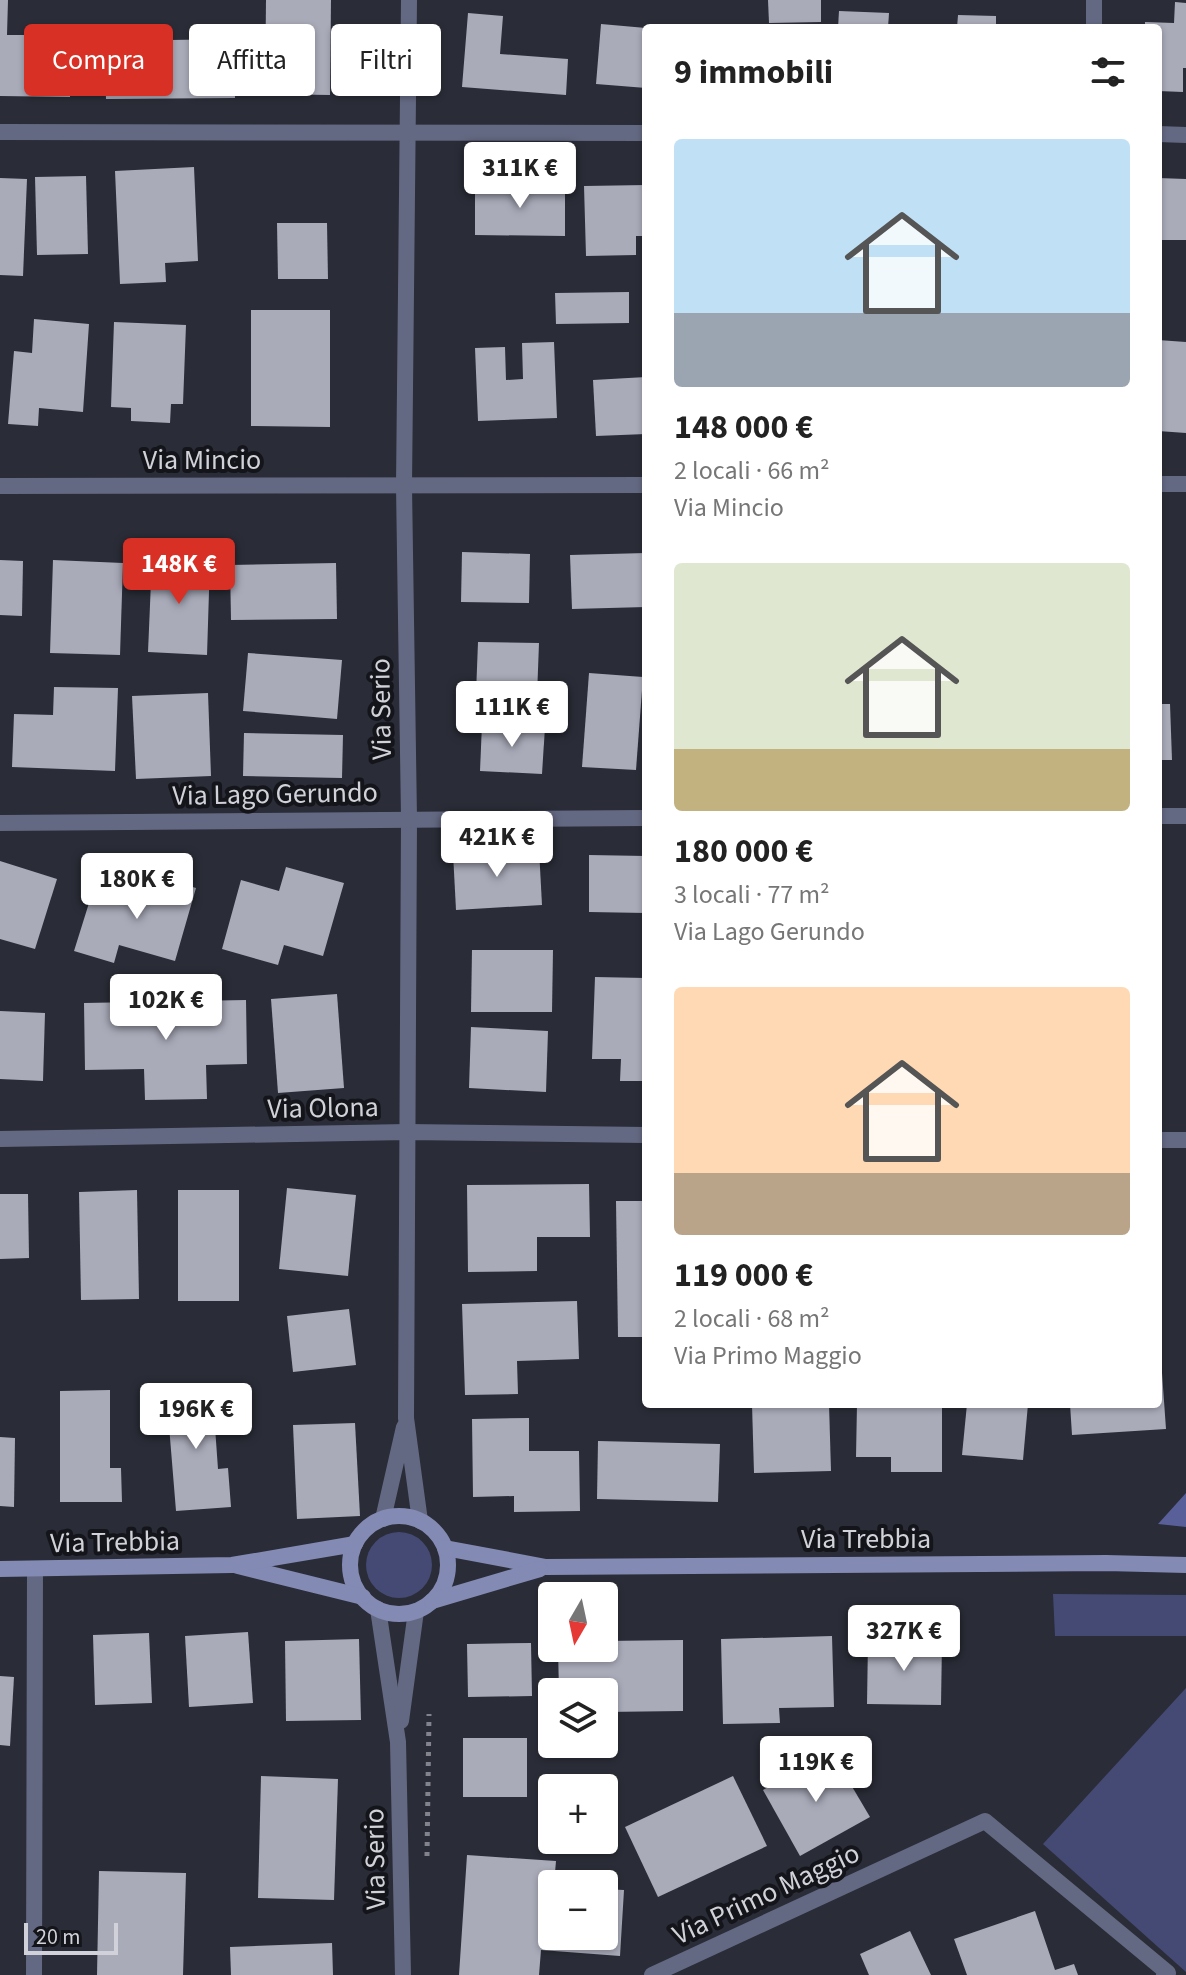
<!DOCTYPE html>
<html lang="it">
<head>
<meta charset="utf-8">
<style>
	:root { --surface:#fff; --page:#f2f2f2; --text:#222; --muted:#767676; --accent:#d93025 }
	body { margin:0; font-family:"Source Sans 3",sans-serif; background:var(--page); color:var(--text); height:100vh; display:flex; flex-direction:column; font-size:30px; white-space:nowrap }
	* { box-sizing:border-box; margin:0 }
	p { font-size:26px; color:var(--muted) }
	.icon { flex:none; width:44px; height:44px; fill:none; stroke:currentColor; stroke-width:2; stroke-linecap:round; stroke-linejoin:round }
	.map { position:relative; flex:1; overflow:hidden }
	.drawer { position:absolute; left:642px; top:24px; width:520px; height:1384px; display:flex; flex-direction:column; background:var(--surface); border-radius:8px; box-shadow:0 2px 6px #0004 }
	.drawer>* { flex:none }
	.guide { position:absolute; left:24px; top:24px; width:498px; height:72px; display:flex; gap:16px }
	.needle { width:52px; rotate:189deg }
	.fabs { position:absolute; left:538px; top:1582px; display:grid; gap:16px }
	.fabs a { display:grid; place-items:center; width:80px; height:80px; border-radius:8px; background:var(--surface); box-shadow:0 2px 6px #0004; font-size:40px }
	.scale { position:absolute; left:24px; bottom:20px; width:94px; box-sizing:border-box; padding-left:8px; border:4px solid #d1d2d9; border-top:0; font-size:22px; line-height:28px; white-space:nowrap; color:#d1d2d9; -webkit-text-stroke:6px #14151a; paint-order:stroke }
	.price { position:absolute; translate:-50% -68px; padding:0 18px; border-radius:8px; background:#fff; color:#222; font-size:26px; line-height:52px; filter:drop-shadow(0 2px 4px #0008) }
	.price::after { content:''; position:absolute; left:50%; top:48px; width:24px; height:18px; margin-left:-12px; background:inherit; clip-path:polygon(0 0,100% 0,50% 100%) }
	.price.active { background:var(--accent); color:#fff }
	ul { padding:0; list-style:none }
	li { display:grid; align-content:center; gap:16px; height:424px; padding:0 32px }
	li span { display:grid; place-items:center; height:248px; border-radius:8px; color:#555 }
	li>.icon { margin-inline-start:auto }
	span .icon { width:144px; height:144px; fill:#fffc; stroke-width:1 }
	li b { font-size:34px }
	h2 { display:flex; justify-content:space-between; align-items:center; height:96px; padding:0 32px; font-size:34px }
	.pill { padding:0 28px; border-radius:8px; background:var(--surface); box-shadow:0 2px 6px #0004; font-size:28px; line-height:72px }
	.pill.active { background:var(--accent); color:#fff }
	.map>svg:first-child { display:block }
	.green { fill:#454a75 }
	.forest { fill:#585f99 }
	.building { fill:#a9abb9 }
	.lines { fill:none; stroke-linecap:round; stroke-linejoin:round }
	.path { stroke:#82838c; stroke-width:5; stroke-dasharray:4 6; stroke-linecap:butt }
	.street { stroke:#646983; stroke-width:16 }
	.secondary { stroke:#838ab3; stroke-width:16 }
	.labels { text-anchor:middle; dominant-baseline:central; stroke-width:8; stroke-linejoin:round; paint-order:stroke }
	.street-label { font-size:28px; fill:#d1d2d9; stroke:#14151a }
</style>
</head>
<body>
<div class="map">
<svg width="1186" height="1975" viewBox="0 0 1186 1975">
	<rect width="100%" height="100%" fill="#2a2c37"/>
	<g class="green">
		<circle cx="399" cy="1565" r="33"/>
		<path d="M1053,1594l133,1v41h-131z"/>
		<path d="M1186,1688v284l-143,-128z"/>
	</g>
	<path class="forest" d="M1186,1493v34l-28,-3z"/>
	<g class="building">
		<path d="M0,0h8l-1,35h63v62l-70,-1z"/>
		<path d="M266,0h65l-1,95 -65,-1z"/>
		<path d="M768,0h53v22l-52,1z"/>
		<path d="M1175,2l11,1v65h-3v24l-25,-1v-63h-13v-6l29,1z"/>
		<path d="M839,11l50,2 -1,15h-50z"/>
		<path d="M468,13l35,3 -3,38 68,5 -2,36 -104,-8z"/>
		<path d="M958,15l38,1v12h-39z"/>
		<path d="M601,24l45,4v60l-50,-4z"/>
		<path d="M234,39l1,59 -129,1 -1,-58z"/>
		<path d="M194,167l4,94 -33,2 1,19 -46,2 -5,-113z"/>
		<path d="M86,176l2,78 -51,1 -2,-78z"/>
		<path d="M0,178l27,1 -4,97 -23,-1z"/>
		<path d="M1158,178l28,1v61h-28z"/>
		<path d="M475,185h90v51l-90,-1z"/>
		<path d="M646,185v51h-10v19l-50,1 -2,-70z"/>
		<path d="M277,223h50l1,56h-50z"/>
		<path d="M629,292v31l-73,1 -1,-31z"/>
		<path d="M251,310h79v117l-79,-1z"/>
		<path d="M34,319l55,5 -6,88 -44,-4 -1,18 -30,-2 6,-73 18,2z"/>
		<path d="M114,322l72,3 -3,79h-12l-1,19 -39,-2v-13l-20,-1z"/>
		<path d="M1158,340l28,2v91l-28,-2z"/>
		<path d="M554,342l3,76 -79,3 -3,-73 30,-1 1,33 17,-1 -1,-36z"/>
		<path d="M646,377v57l-50,2 -3,-56z"/>
		<path d="M462,552l68,2 -1,49 -68,-1z"/>
		<path d="M646,553v54l-74,2 -2,-54z"/>
		<path d="M152,558l58,2 -3,95 -59,-3z"/>
		<path d="M0,560l23,1 -1,55 -22,-1z"/>
		<path d="M53,560l70,3 -3,92 -70,-2z"/>
		<path d="M336,563l1,56 -106,1 -1,-55z"/>
		<path d="M478,642l61,1 -2,53 -61,-2z"/>
		<path d="M248,653l94,7 -5,59 -94,-8z"/>
		<path d="M589,673l54,4 -7,93 -54,-3z"/>
		<path d="M54,687l64,1 -3,83 -103,-4 2,-53 39,1z"/>
		<path d="M208,693l3,83 -75,3 -4,-83z"/>
		<path d="M1158,704h12l2,56h-14z"/>
		<path d="M482,724l63,3 -3,47 -62,-3z"/>
		<path d="M244,733l99,2 -1,43 -99,-2z"/>
		<path d="M539,849l3,56 -86,5 -3,-57z"/>
		<path d="M589,855l57,1v57l-57,-1z"/>
		<path d="M0,861l57,18 -22,70 -35,-10z"/>
		<path d="M286,867l58,16 -21,73 -39,-11 -6,20 -56,-16 19,-69 38,11z"/>
		<path d="M152,875l44,13 -21,73 -56,-16 -5,18 -40,-12 20,-64 50,15z"/>
		<path d="M472,950h81l-1,62h-81z"/>
		<path d="M595,977l51,1v103h-26l1,-22h-29z"/>
		<path d="M337,994l7,94 -66,5 -7,-94z"/>
		<path d="M246,1000l1,64 -41,1 1,34 -62,1 -1,-31 -59,1 -1,-67z"/>
		<path d="M0,1011l45,2 -2,68 -43,-2z"/>
		<path d="M471,1027l77,4 -2,61 -77,-4z"/>
		<path d="M589,1184l1,53h-53v34l-69,1 -1,-87z"/>
		<path d="M287,1188l69,7 -8,81 -69,-7z"/>
		<path d="M137,1190l2,109 -58,1 -2,-108z"/>
		<rect x="178" y="1190" width="61" height="111"/>
		<path d="M0,1194h28l1,64 -29,1z"/>
		<path d="M616,1201h30v136h-28z"/>
		<path d="M577,1301l2,58 -62,2 1,33 -53,1 -3,-91z"/>
		<path d="M349,1309l7,56 -63,7 -6,-56z"/>
		<path d="M1162,1373l4,56 -94,6 -2,-31h88v-30z"/>
		<path d="M212,1385l6,84 10,-1 3,39 -55,4 -10,-122z"/>
		<path d="M110,1390v78h11l1,34h-62v-111z"/>
		<path d="M752,1404h77l2,67 -77,2z"/>
		<path d="M857,1404h85v68h-51v-15h-35z"/>
		<path d="M967,1404h61l-5,56 -61,-5z"/>
		<path d="M529,1418v33h50l1,60 -66,1v-16l-41,1 -1,-78z"/>
		<path d="M355,1423l5,93 -63,3 -4,-94z"/>
		<path d="M0,1437l15,1 -1,69 -14,-1z"/>
		<path d="M598,1441l122,3 -2,58 -121,-3z"/>
		<path d="M248,1632l5,71 -64,4 -4,-71z"/>
		<path d="M149,1633l3,70 -57,2 -2,-70z"/>
		<path d="M832,1636l2,71 -55,1 1,15 -57,1 -2,-85z"/>
		<path d="M359,1639l2,81 -75,1 -1,-80z"/>
		<path d="M683,1640v71l-79,1v-20h-45l-1,-44h46v-7z"/>
		<path d="M868,1641l74,1 -1,63 -74,-1z"/>
		<path d="M531,1643l1,53 -64,1 -1,-53z"/>
		<path d="M0,1676l14,1 -4,69 -10,-1z"/>
		<rect x="463" y="1738" width="64" height="59"/>
		<path d="M831,1751l39,66 -70,39 -37,-66z"/>
		<path d="M261,1776l77,3 -4,121 -76,-2z"/>
		<path d="M733,1776l34,70 -109,51 -33,-70z"/>
		<path d="M467,1855l89,6 -2,23h-2v52h52v-47l20,1 -4,66 -79,-6 -2,25h-80z"/>
		<path d="M99,1871l87,2 -3,102h-86z"/>
		<path d="M1035,1911l20,59 19,-6 4,11h-111l-13,-36z"/>
		<path d="M910,1931l21,44h-62l-9,-21z"/>
		<path d="M332,1943l1,32h-102l-1,-28z"/>
	</g>
	<g class="lines">
		<path class="path" d="M427,1856l2,-142"/>
		<g class="street">
			<path d="M409,0l-5,486 5,333 -3,599 14,103"/>
			<path d="M1094,0v28"/>
			<path d="M0,132l646,1"/>
			<path d="M1158,134l28,1"/>
			<path d="M1158,484h28"/>
			<path d="M0,486l646,-1"/>
			<path d="M1158,816h28"/>
			<path d="M0,823l646,-5"/>
			<path d="M0,1139l407,-7 239,3"/>
			<path d="M1158,1140h28"/>
			<path d="M383,1519l21,-92"/>
			<path d="M378,1609l20,133 5,233"/>
			<path d="M401,1721l15,-110"/>
			<path d="M34,1975l1,-406"/>
			<path d="M652,1975l333,-154 183,152 -4,2"/>
		</g>
		<g class="secondary">
			<circle cx="399" cy="1565" r="49"/>
			<path d="M445,1548l101,19 560,-4 80,2"/>
			<path d="M238,1566l125,31"/>
			<path d="M0,1569l232,-4 123,-21"/>
			<path d="M432,1601l108,-32"/>
		</g>
	</g>
	<g class="labels">
		<g class="street-label">
			<text x="202" y="460">Via Mincio</text>
			<text transform="translate(381 709) rotate(-91)">Via Serio</text>
			<text transform="translate(275 794) rotate(-1)">Via Lago Gerundo</text>
			<text transform="translate(323 1108) rotate(-1)">Via Olona</text>
			<text x="866" y="1539">Via Trebbia</text>
			<text transform="translate(115 1542) rotate(-1)">Via Trebbia</text>
			<text transform="translate(375 1859) rotate(-91)">Via Serio</text>
			<text transform="translate(766 1894) rotate(-25)">Via Primo Maggio</text>
		</g>
	</g>
</svg>
<div class="fabs">
<a><svg class="needle" viewBox="-14 -14 28 28"><path d="M0-13l5 13h-10z" fill="#e53935"/><path d="M0 13l5-13h-10z" fill="#767676"/></svg></a>
<a><svg class="icon" aria-label="layers" viewBox="0 0 24 24"><path d="M12 4l9 5-9 5-9-5zM3 14l9 5 9-5"/></svg></a>
<a>+</a>
<a>−</a>
</div>
<div class="scale">20 m</div>
<b class="price" style="left:520px;top:210px">311K €</b>
<b class="price active" style="left:179px;top:606px">148K €</b>
<b class="price" style="left:512px;top:749px">111K €</b>
<b class="price" style="left:497px;top:879px">421K €</b>
<b class="price" style="left:137px;top:921px">180K €</b>
<b class="price" style="left:166px;top:1042px">102K €</b>
<b class="price" style="left:196px;top:1451px">196K €</b>
<b class="price" style="left:904px;top:1673px">327K €</b>
<b class="price" style="left:816px;top:1804px">119K €</b>
<div class="guide">
<a class="pill active">Compra</a>
<a class="pill">Affitta</a>
<a class="pill">Filtri</a>
</div>
<section class="drawer">
<h2>9 immobili<svg class="icon" aria-label="filters" viewBox="0 0 24 24"><path d="M4 7h16M4 17h16"/><circle cx="9" cy="7" r="2"/><circle cx="15" cy="17" r="2"/></svg></h2>
<ul>
<li><span style="background:linear-gradient(#bfe0f5 70%,#9aa5b1 0)"><svg class="icon" aria-label="home" viewBox="0 0 24 24"><path d="M3 11l9-7 9 7M6 9v11h12V9"/></svg></span><div><b>148 000 €</b><p>2 locali · 66 m²</p><p>Via Mincio</p></div></li>
<li><span style="background:linear-gradient(#dfe7d0 75%,#c2b280 0)"><svg class="icon" aria-label="home" viewBox="0 0 24 24"><path d="M3 11l9-7 9 7M6 9v11h12V9"/></svg></span><div><b>180 000 €</b><p>3 locali · 77 m²</p><p>Via Lago Gerundo</p></div></li>
<li><span style="background:linear-gradient(#ffd9b3 75%,#b9a48a 0)"><svg class="icon" aria-label="home" viewBox="0 0 24 24"><path d="M3 11l9-7 9 7M6 9v11h12V9"/></svg></span><div><b>119 000 €</b><p>2 locali · 68 m²</p><p>Via Primo Maggio</p></div></li>
</ul>
</section>
</div>
</body>
</html>
